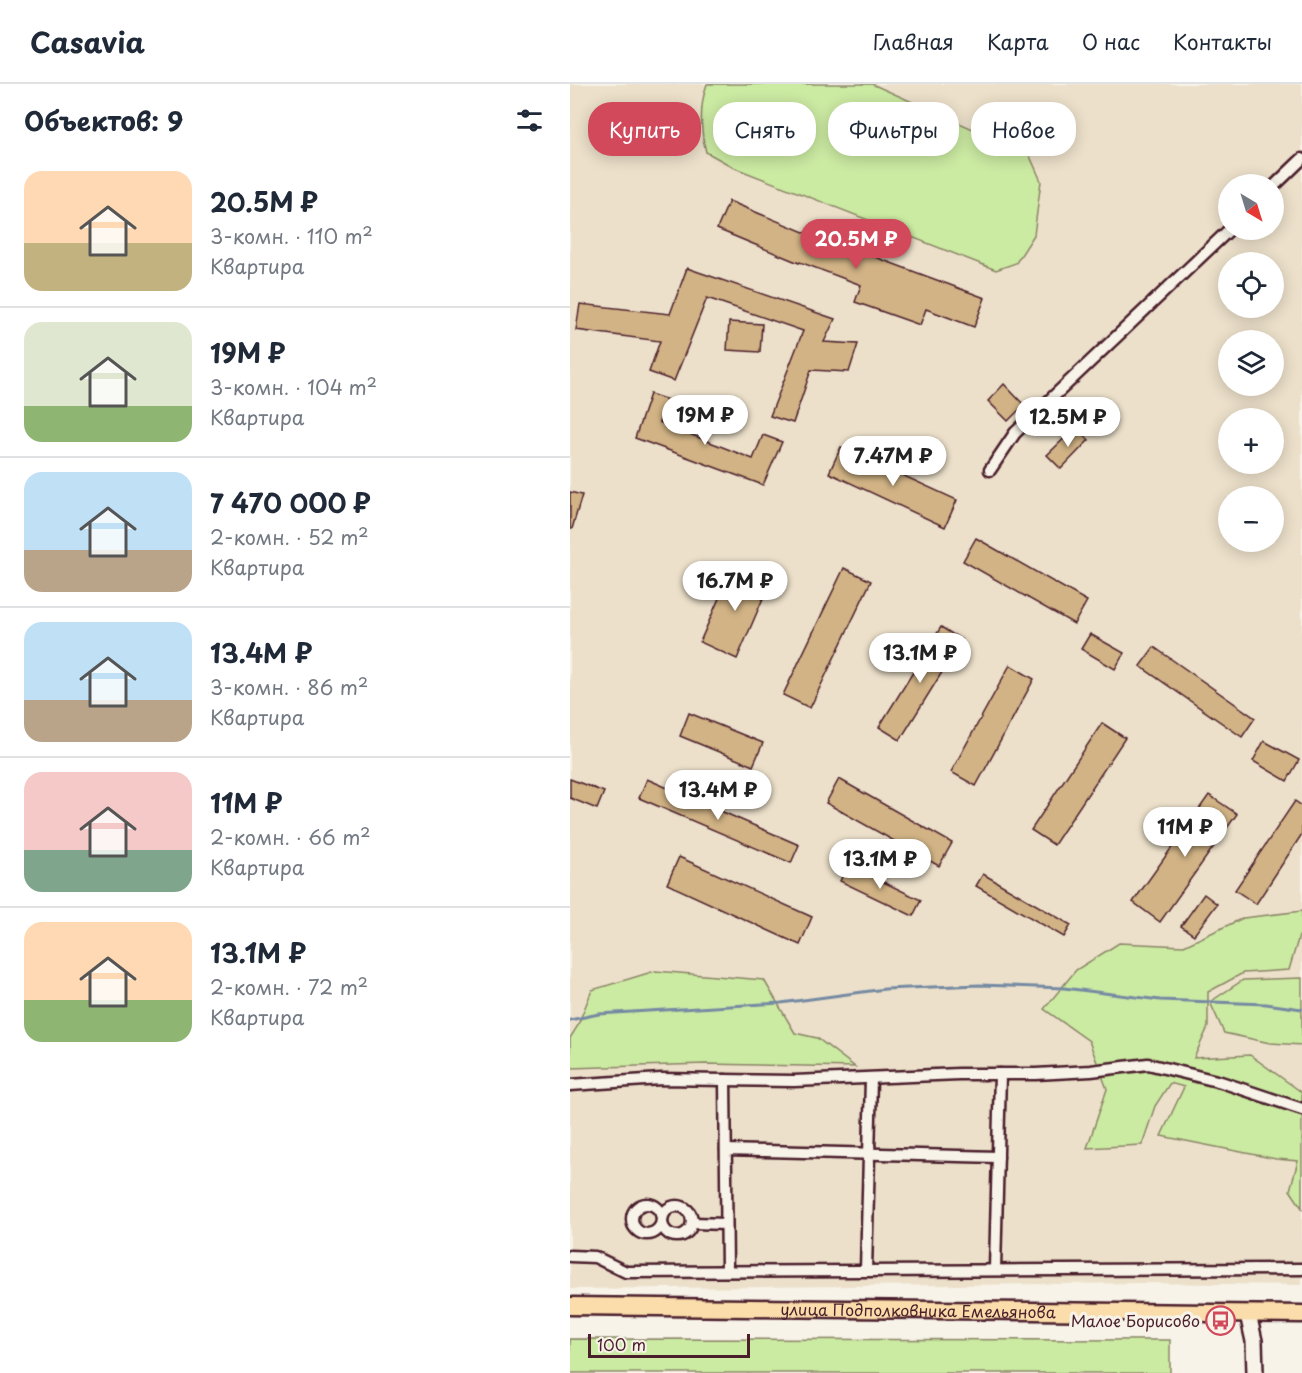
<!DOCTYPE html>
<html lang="ru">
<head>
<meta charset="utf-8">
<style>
	:root { --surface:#fff; --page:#f2f2f3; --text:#1f2937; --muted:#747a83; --line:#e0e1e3; --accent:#d1495b }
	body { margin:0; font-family:"Playpen Sans",sans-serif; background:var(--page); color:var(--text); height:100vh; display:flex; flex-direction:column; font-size:22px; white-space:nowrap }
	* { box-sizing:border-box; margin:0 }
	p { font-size:20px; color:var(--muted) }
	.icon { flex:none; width:33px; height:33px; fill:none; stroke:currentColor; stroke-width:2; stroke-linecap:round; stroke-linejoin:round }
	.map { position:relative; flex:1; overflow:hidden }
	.panel { display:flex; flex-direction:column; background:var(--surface); width:570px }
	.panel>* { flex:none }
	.banner { position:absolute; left:18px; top:18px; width:570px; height:54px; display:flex; gap:12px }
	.needle { width:39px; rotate:142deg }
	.tools { position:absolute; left:648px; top:90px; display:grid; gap:12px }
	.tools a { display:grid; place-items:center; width:66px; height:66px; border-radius:50%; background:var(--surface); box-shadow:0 3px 15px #0003; font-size:30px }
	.scale { position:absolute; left:18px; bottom:15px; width:162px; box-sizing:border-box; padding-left:6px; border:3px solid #4a1f2b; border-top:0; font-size:16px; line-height:21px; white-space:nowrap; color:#4a1f2b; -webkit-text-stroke:4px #f7f3e8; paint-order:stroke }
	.price { position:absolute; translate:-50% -51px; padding:0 14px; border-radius:21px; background:#fff; color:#222; font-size:20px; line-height:39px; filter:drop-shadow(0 2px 3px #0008) }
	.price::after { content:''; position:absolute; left:50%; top:36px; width:18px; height:14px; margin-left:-9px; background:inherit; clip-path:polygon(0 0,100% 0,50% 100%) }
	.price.current { background:var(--accent); color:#fff }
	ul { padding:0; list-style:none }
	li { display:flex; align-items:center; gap:18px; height:150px; padding:0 24px }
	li+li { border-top:2px solid var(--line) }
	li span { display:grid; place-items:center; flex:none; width:168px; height:120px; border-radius:18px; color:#555 }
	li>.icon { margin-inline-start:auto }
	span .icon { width:72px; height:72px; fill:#fffc; stroke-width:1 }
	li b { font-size:26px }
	h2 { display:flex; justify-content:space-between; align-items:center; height:72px; padding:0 24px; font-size:26px }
	.tag { padding:0 21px; border-radius:24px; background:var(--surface); box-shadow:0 3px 15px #0003; font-size:21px; line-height:54px }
	.tag.current { background:var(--accent); color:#fff }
	header { display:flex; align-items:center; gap:36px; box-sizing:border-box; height:84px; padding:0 30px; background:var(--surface); border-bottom:2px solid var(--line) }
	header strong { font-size:28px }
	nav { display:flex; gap:33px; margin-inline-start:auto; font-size:21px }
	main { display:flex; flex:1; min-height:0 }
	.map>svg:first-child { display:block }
	.built { fill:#ece0ca; fill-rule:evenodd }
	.green { fill:#cbeaa2; stroke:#8a8466; stroke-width:1.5 }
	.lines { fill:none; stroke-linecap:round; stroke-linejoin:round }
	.stream { stroke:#758aa2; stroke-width:3 }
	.building { fill:#d1b385; stroke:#4a1f2b; stroke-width:1.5 }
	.street-casing { stroke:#4a1f2b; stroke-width:15 }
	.secondary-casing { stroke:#4a1f2b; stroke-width:20 }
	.primary-casing { stroke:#4a1f2b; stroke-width:21 }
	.street { stroke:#f7f3e8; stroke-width:10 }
	.secondary { stroke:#f7f3e8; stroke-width:15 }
	.primary { stroke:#faddab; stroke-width:16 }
	.labels { text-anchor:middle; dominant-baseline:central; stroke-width:6; stroke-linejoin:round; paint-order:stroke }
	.street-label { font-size:16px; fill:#4a1f2b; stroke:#f7f3e8 }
	.poi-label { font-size:16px; fill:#4a1f2b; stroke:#f7f3e8; text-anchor:end }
</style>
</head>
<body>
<header>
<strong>Casavia</strong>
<nav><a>Главная</a><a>Карта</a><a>О нас</a><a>Контакты</a></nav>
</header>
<main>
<section class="panel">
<h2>Объектов: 9<svg class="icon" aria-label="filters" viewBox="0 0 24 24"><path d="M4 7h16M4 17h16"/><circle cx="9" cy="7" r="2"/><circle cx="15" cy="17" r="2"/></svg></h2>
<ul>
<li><span style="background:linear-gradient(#ffd9b3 60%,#c2b280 0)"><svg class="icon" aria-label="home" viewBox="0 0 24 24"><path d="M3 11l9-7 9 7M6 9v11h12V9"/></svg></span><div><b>20.5M ₽</b><p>3-комн. · 110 m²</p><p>Квартира</p></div></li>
<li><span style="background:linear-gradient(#dfe7d0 70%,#8fb573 0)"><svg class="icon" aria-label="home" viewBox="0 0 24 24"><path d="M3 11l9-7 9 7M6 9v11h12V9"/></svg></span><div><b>19M ₽</b><p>3-комн. · 104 m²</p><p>Квартира</p></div></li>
<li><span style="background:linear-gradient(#bfe0f5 65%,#b9a48a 0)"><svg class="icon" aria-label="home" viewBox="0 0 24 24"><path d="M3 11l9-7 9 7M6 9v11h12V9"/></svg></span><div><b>7 470 000 ₽</b><p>2-комн. · 52 m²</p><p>Квартира</p></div></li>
<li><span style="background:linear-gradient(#bfe0f5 65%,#b9a48a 0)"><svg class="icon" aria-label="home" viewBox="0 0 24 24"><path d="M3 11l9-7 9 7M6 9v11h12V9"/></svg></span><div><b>13.4M ₽</b><p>3-комн. · 86 m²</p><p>Квартира</p></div></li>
<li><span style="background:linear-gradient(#f6c9c9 65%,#7fa58c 0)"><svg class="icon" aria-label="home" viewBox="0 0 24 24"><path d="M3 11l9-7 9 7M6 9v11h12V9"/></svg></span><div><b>11M ₽</b><p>2-комн. · 66 m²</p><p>Квартира</p></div></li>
<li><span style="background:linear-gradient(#ffd9b3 65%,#8fb573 0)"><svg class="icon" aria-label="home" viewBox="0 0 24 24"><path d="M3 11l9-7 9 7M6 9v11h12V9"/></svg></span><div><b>13.1M ₽</b><p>2-комн. · 72 m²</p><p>Квартира</p></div></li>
</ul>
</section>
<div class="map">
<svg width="732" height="1289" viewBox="0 0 732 1289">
	<rect width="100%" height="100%" fill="#f7f3e8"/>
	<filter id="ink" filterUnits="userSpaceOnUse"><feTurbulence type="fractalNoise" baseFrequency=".0167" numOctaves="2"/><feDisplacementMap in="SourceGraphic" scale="12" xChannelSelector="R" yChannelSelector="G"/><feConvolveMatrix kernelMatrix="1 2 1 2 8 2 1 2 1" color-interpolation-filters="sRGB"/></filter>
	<g filter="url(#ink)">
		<path class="built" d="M0,0h732v1201l-160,-2 -572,6zM658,100h46v46h-46zM658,178h46v46h-46zM658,256h46v46h-46zM658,334h46v46h-46zM658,412h46v46h-46z"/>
		<g class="green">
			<path d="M137,0h165l157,70 12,27 -7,54 -18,28 -20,7 -261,-102 -29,-16c-6,-23 -7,-45 1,-68z"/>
			<path d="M732,827v24l-3,1 -10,34 -46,3 -35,19v35l-14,31 56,-3 50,36 2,2v115l-12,-18 8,-29 -22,-2 -115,-23 23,-49 -14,-4 -15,23 -13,39 -55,3 20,-59 -18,-48 -45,-32 32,-39 43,-27 65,3 59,-28z"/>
			<path d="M85,887l109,9 31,53 22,5 38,29 -149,-3 -136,4v-30l7,-11 15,-37z"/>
			<path d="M732,894v67l-32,-2 -46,-10 -14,-31 33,-22z"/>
			<path d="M0,1255l600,1v33h-600z"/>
		</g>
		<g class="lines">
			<path class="stream" d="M0,936l29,-6 182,-11 104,-14 94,-4 85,3 96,12 106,4 36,5"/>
		</g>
		<g class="building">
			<path d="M159,117l94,39 1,-2 161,60 -11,29 -48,-18 -6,16 -65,-23 6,-17 -61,-23 -1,1 -82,-34z"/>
			<path d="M117,184l148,51 -11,23 34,2 -9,28 -38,-2 -18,53 -23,-7 33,-85 -96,-33 -33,83 -25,-9 11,-31 -84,-11 4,-26 90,10z"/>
			<path d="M159,238l33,2 -2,28 -33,-2z"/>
			<path d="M434,300l20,21 -16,16 -20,-20z"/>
			<path d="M80,310l18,6 -9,22 94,37 10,-24 19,7 -19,43 -128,-47z"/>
			<path d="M506,343l13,13 -28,29 -14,-14z"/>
			<path d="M271,363l116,53 -12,27 -116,-54z"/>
			<path d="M0,408l12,3 -10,34h-2z"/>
			<path d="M406,454l111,63 -13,23 -111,-63z"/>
			<path d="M163,482l37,16 -33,77 -37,-17z"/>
			<path d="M274,484l27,13 -61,127 -27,-13z"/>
			<path d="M371,543l21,13 -62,100 -21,-13z"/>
			<path d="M520,550l34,19 -9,16 -34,-20z"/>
			<path d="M584,563l101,71 -13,19 -102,-71z"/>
			<path d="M440,581l24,14 -58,107 -25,-14z"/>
			<path d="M119,629l74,30 -10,23 -73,-30z"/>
			<path d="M532,639l23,15 -71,107 -23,-15z"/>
			<path d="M694,657l35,19 -12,21 -34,-20z"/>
			<path d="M0,695l34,13 -7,17 -27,-11z"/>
			<path d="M77,695l152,66 -8,18 -152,-65z"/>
			<path d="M269,695l113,64 -13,23 -113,-63z"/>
			<path d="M639,711l28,19 -77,108 -27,-20z"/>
			<path d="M725,717l7,5v28l-46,70 -21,-14z"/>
			<path d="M109,773l133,60 -12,28 -133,-61z"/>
			<path d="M278,781l73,35 -8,16 -73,-35z"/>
			<path d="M413,790l88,51 -7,12 -88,-51z"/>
			<path d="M634,810l13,10 -23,31 -13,-9z"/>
		</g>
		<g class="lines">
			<defs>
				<g id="street">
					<path d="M704,102l28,-27"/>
					<path d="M420,386l25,-37 214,-203"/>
					<path d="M155,996l2,191"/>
					<path d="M0,1001l91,-6 133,2 165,-7h77l55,-3 57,-7 73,18 81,27"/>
					<path d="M156,1066l272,7"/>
					<circle cx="77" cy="1135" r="15"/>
					<circle cx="107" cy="1137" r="15"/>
					<path d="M123,1139l33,1"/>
					<path d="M0,1172l25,1 31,15 676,-3"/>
					<path d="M425,1185l5,-195"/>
					<path d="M296,1186l5,-191"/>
				</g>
				<path id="secondary" d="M678,1230l6,27 1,32"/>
				<g id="primary">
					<path id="s1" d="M0,1222l732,8"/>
				</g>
			</defs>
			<use href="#street" class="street-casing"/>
			<use href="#secondary" class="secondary-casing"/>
			<use href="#primary" class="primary-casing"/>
			<use href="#street" class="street"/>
			<use href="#secondary" class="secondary"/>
			<use href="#primary" class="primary"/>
		</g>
	</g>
	<defs>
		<symbol id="bus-ring" viewBox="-11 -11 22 22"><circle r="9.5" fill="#f7f3e8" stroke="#d1495b" stroke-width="1.5"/><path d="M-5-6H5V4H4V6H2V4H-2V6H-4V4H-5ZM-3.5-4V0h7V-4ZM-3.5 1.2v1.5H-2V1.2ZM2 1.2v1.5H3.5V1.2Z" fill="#d1495b"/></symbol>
	</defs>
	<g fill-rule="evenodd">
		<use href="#bus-ring" x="634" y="1220" width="33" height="33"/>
	</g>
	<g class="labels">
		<g class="street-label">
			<text stroke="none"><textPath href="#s1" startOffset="348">улица Подполковника Емельянова</textPath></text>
		</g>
		<g class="poi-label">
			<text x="630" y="1236">Малое Борисово</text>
		</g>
	</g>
</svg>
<div class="tools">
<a><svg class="needle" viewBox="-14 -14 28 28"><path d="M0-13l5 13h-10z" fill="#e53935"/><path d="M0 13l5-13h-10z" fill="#747a83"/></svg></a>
<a><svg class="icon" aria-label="locate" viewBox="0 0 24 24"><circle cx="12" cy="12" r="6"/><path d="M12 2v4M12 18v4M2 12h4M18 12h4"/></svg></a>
<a><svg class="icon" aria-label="layers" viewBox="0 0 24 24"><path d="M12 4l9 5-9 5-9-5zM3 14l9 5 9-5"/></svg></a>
<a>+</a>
<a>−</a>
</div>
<div class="scale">100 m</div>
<b class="price current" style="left:286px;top:186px">20.5M ₽</b>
<b class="price" style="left:135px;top:362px">19M ₽</b>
<b class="price" style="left:498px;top:364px">12.5M ₽</b>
<b class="price" style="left:323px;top:403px">7.47M ₽</b>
<b class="price" style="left:165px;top:528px">16.7M ₽</b>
<b class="price" style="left:350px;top:600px">13.1M ₽</b>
<b class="price" style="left:148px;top:737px">13.4M ₽</b>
<b class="price" style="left:615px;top:774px">11M ₽</b>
<b class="price" style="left:310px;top:806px">13.1M ₽</b>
<div class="banner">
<a class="tag current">Купить</a>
<a class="tag">Снять</a>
<a class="tag">Фильтры</a>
<a class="tag">Новое</a>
</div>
</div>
</main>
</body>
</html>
